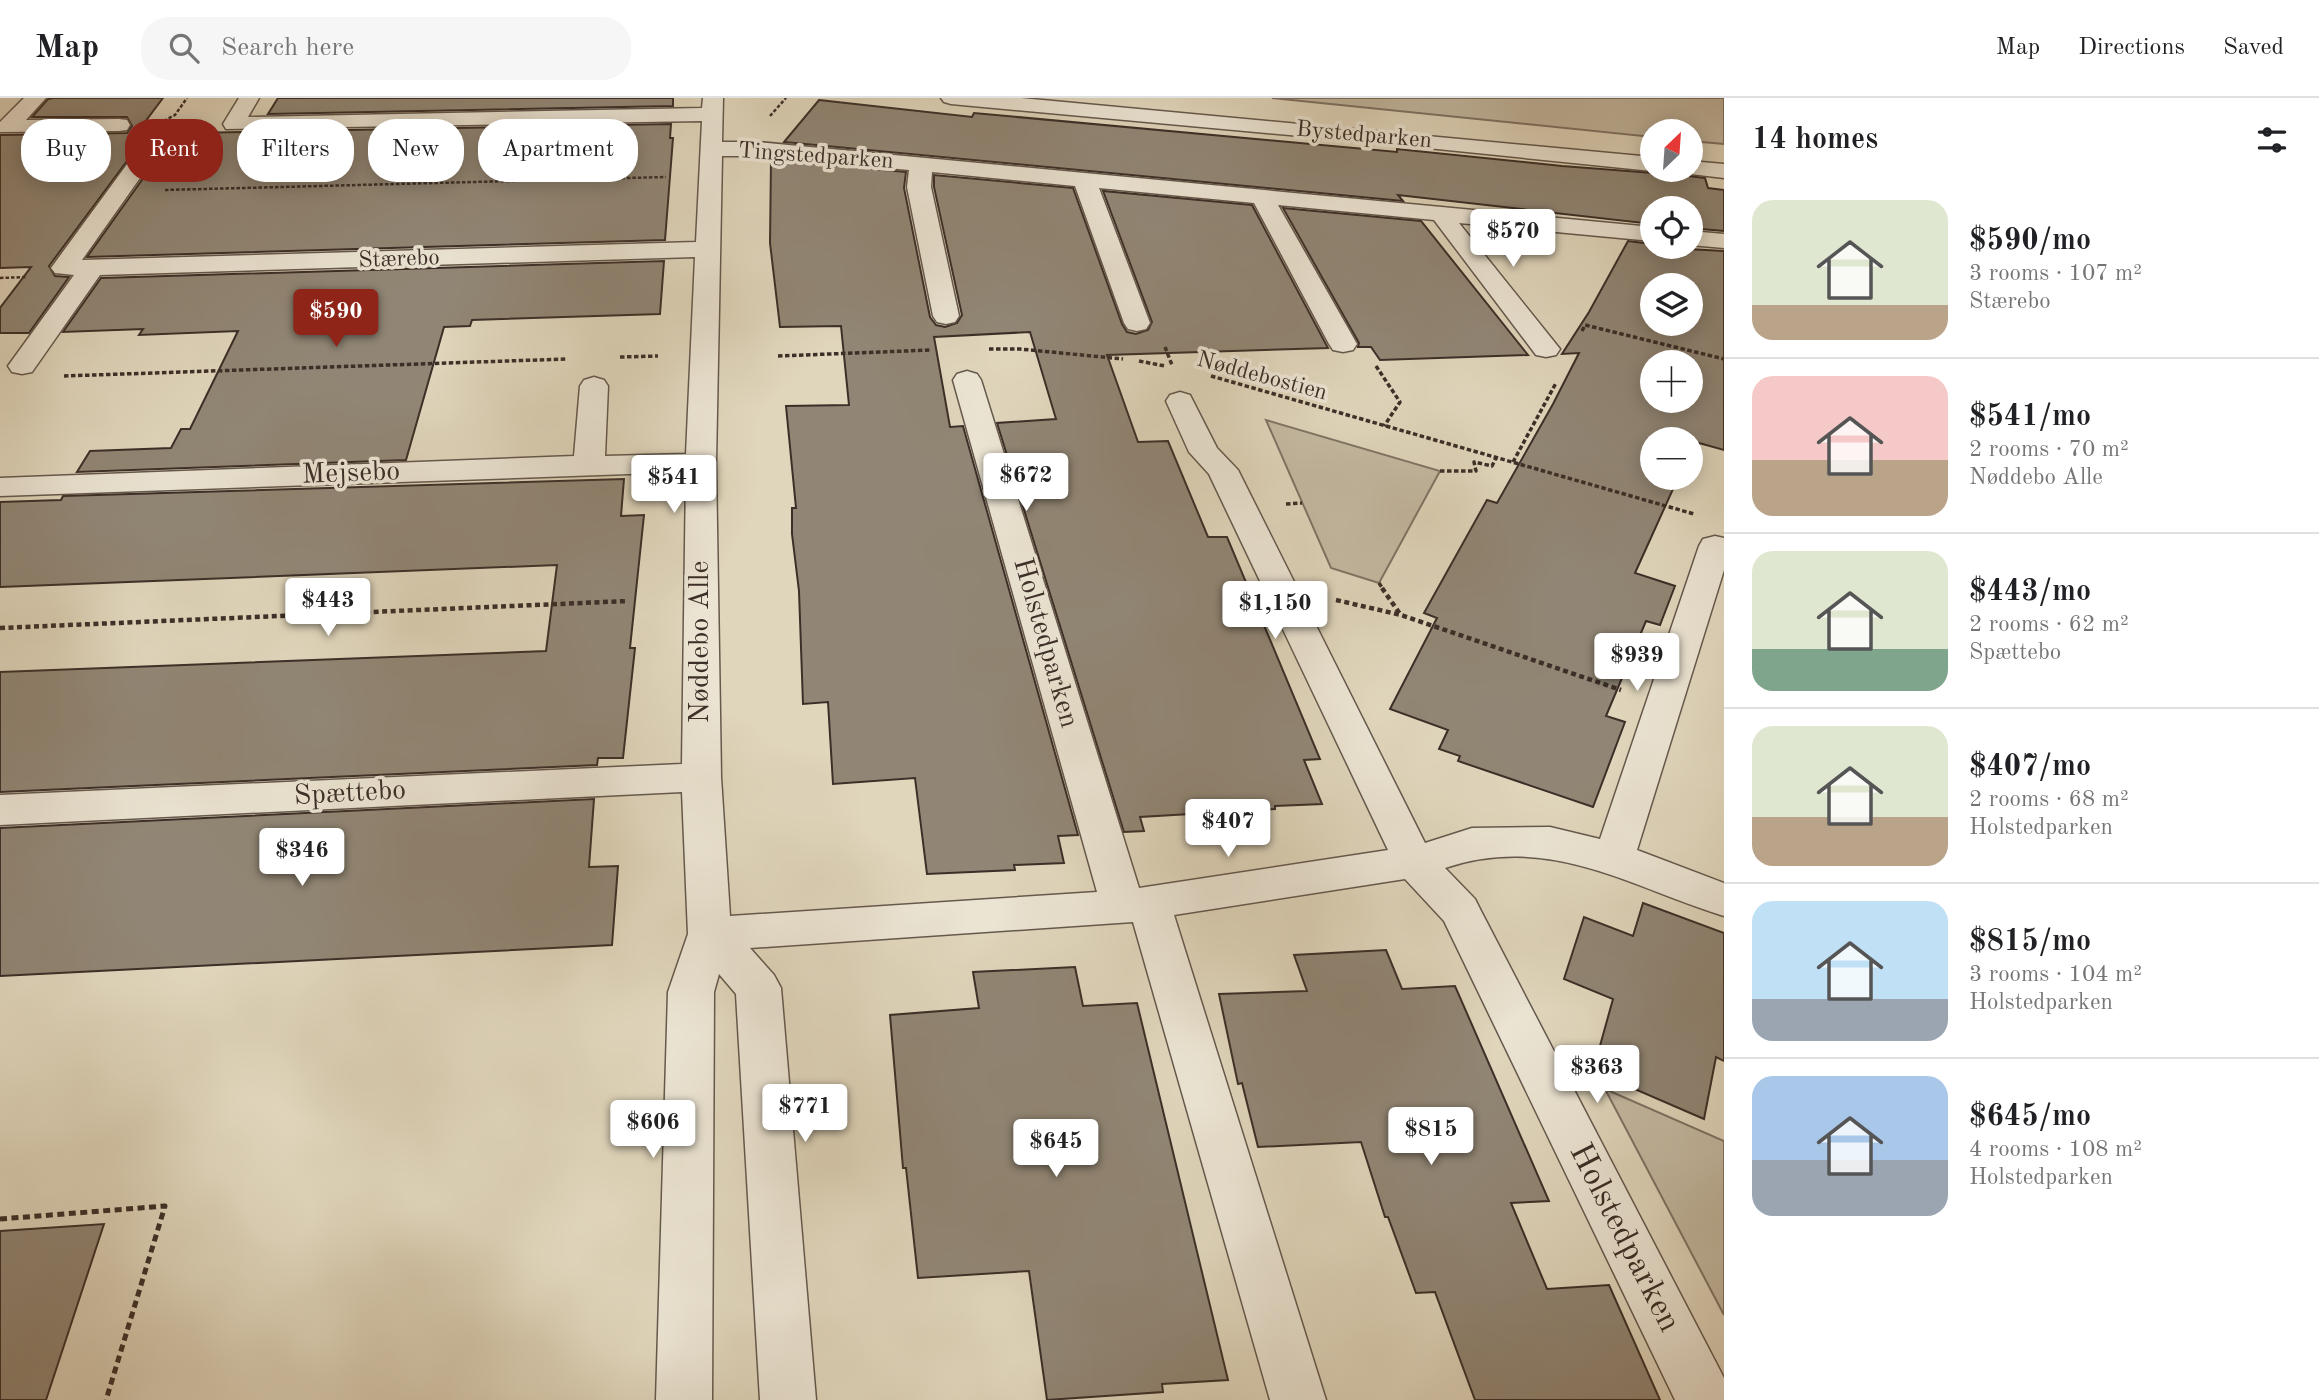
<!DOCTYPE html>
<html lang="en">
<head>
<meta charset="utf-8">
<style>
	:root { --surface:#fff; --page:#f6f6f6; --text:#202124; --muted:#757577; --line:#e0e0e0; --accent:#8f2418 }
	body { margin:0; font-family:"Old Standard TT",serif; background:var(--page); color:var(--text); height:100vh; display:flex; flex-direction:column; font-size:26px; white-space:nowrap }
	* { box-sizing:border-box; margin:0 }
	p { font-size:23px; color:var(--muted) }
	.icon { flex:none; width:38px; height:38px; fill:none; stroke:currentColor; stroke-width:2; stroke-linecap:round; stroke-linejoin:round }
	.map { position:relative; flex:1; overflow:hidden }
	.side { display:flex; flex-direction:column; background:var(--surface); width:595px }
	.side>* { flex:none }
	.banner { position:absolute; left:21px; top:21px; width:665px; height:63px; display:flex; gap:14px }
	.needle { width:46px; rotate:25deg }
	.tools { position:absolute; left:1640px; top:21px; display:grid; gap:14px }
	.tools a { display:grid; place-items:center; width:63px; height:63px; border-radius:50%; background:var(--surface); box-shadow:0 4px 18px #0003; font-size:35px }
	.price { position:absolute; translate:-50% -60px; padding:0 16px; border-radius:7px; background:#fff; color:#222; font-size:23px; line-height:46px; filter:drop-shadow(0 2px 4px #0008) }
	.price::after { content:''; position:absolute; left:50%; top:42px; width:21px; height:16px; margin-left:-10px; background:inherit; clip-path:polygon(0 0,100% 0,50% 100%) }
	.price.on { background:var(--accent); color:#fff }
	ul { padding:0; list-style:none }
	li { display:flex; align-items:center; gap:21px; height:175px; padding:0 28px }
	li+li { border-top:2px solid var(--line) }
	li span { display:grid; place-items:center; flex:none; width:196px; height:140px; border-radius:21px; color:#555 }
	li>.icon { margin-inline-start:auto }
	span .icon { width:84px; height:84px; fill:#fffc; stroke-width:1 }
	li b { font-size:30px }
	h2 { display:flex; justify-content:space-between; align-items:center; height:84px; padding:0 28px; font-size:30px }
	.chip { padding:0 24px; border-radius:28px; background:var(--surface); box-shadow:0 4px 18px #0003; font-size:24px; line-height:63px }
	.chip.on { background:var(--accent); color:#fff }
	header { display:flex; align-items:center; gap:42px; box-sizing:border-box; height:98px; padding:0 35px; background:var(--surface); border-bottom:2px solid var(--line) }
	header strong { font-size:33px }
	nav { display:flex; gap:38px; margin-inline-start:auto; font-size:24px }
	.search { width:490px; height:63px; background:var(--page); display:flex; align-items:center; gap:18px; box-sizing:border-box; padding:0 24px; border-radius:28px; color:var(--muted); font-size:26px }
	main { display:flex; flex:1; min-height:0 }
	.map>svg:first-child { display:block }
	.green { fill:#c4baa3; stroke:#807466; stroke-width:2 }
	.building { fill:#918675; stroke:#3c2f28; stroke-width:2; fill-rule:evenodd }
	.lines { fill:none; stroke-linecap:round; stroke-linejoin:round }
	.minor-casing { stroke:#65594d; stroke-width:3 }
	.path-far3 { stroke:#3c2f28; stroke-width:2.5; stroke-dasharray:3.5 2; stroke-linecap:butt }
	.path-far2 { stroke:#3c2f28; stroke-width:3.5; stroke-dasharray:4.5 2.5; stroke-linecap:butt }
	.path-far1 { stroke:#3c2f28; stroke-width:4.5; stroke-dasharray:5 3.5; stroke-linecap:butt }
	.path { stroke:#3c2f28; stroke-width:5; stroke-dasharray:7 4.5; stroke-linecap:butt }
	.minor { fill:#ebe4d3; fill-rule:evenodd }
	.labels { text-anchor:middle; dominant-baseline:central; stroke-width:7; stroke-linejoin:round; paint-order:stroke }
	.far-street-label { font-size:23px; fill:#3c2f28; stroke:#ebe4d3 }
	.street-label { font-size:28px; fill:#3c2f28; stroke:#ebe4d3 }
	.near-street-label { font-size:33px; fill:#3c2f28; stroke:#ebe4d3 }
</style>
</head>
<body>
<header>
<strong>Map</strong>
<div class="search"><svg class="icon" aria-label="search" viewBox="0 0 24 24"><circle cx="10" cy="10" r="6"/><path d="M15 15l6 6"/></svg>Search here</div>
<nav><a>Map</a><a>Directions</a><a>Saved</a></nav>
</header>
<main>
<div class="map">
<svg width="1724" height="1302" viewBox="0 0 1724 1302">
	<rect width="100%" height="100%" fill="#e0d6bc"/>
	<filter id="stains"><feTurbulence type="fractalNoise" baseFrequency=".00286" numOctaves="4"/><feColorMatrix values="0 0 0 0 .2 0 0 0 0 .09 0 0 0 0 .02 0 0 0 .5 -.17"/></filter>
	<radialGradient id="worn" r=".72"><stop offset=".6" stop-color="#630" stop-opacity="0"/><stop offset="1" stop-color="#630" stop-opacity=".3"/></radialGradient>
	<g class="green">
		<path d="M1272,0h452v46l-33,-3 -1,-10h-38v6z"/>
		<path d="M1266,322l174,51 -61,112 -48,-15z"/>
		<path d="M1605,991l119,52v174z"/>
	</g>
	<g class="building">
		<path d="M163,0l-27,36 535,-10 -1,14h3l-8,102 -578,17 67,-94 -5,-10h-16l-84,113 6,10 14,1 -40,56h-29v-25l31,-41 -31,1v-133l127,-2 5,-7 -5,-9h-95l16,-18 6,-1z"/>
		<path d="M278,0h395v8l-405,8z"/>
		<path d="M819,2l153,17 2,-4 423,39v-3l165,17 118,9 25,3 3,10 16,2v41l-34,-3v-20h-38v16l-254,-29 5,6 -619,-59z"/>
		<path d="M771,62l135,12 -2,16 26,129 6,8 9,2 12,-4 5,-8 -28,-128v-12l139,13 49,136 5,8 9,2 12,-4 4,-8 -49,-131 149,14 76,143 -221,7 31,87 30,-1 40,96h19l93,222 -16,1 18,44 -47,2v3l-135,8 4,14 -20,1 -127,-409 59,-4 -26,-87 -96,5 16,90 13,-1 115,409 -20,1 6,27 -50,2 1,5 -88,4 -12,-96 -82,6 -5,-82 -25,2 -4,-113 -7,-57v-26h4l-10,-102 63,-1 -8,-79 -61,1 -10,-84z"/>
		<path d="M1283,110l138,13 107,134 -148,5 -9,-13h-13l1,-4z"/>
		<path d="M1628,143l24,3v3l72,4v199l-25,-7 -8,22 -1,-26h-38v39h26l-43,95 40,13 -15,39 -14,-4 -40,95 19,6 -32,85 -135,-46 2,-5 -21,-7 9,-19 -58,-21 47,-91 -13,-5 63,-113 10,3 56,-99 26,-51 -17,1 27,-42zM1652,187h38v39h-38zM1652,264h38v39h-38z"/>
		<path d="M664,163l-4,53 -188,6 -2,6 -26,1 -38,133 -329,12 13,-21 81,-3 10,-19h9l48,-98 -99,4 4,-6 -80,3 38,-54z"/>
		<path d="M624,381l-3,37 23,-1 -14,133h5l-12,110h-25l-1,7 -597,27v-120l546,-21 11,-86 -557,22v-85l61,-2 2,-4z"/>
		<path d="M594,701l-5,68 29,-1 -6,79 -612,31v-148z"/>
		<path d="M1643,805l81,30v128l-8,-4 -12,62 -111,-48 20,-72 -49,-20 20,-62 49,19z"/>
		<path d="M1386,852l16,39 53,-3 94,215 -38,2 36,86 62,-4 51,115h-185l-40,-108 -19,1 -28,-76h-3l-24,-75 -103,5 -16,-64 -4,1 -19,-90 88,-3 -13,-36z"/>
		<path d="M1075,869l8,39 54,-3 91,377 -66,4 1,8 -116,8 -18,-129 -111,7 -12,-110h-3l-13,-153 89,-7 -6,-36z"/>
		<path d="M104,1126l-58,176h-46v-169z"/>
	</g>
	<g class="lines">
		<defs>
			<g id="minor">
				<path d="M24,0h22l-20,22 93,-1 8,1 3,5 -3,5 -8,1 -119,1v-10z"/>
				<path d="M239,0h20l-11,19 454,-9 1,-10h20l-1,44h36l894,85v14l-193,-18 101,126 -4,6 -10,2 -10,-2 -102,-135 -156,-15 79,139 -4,6 -10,2 -10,-2 -4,-6 -75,-141 -155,-15 51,135 -4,6 -9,2 -9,-2 -4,-6 -49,-137 -143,-14 -1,15 28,129 -4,6 -9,2 -9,-2 -4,-6 -26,-129 2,-17 -151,-14h-36l-6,307 5,314 9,139 367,-24 -144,-512 4,-6 10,-3 10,3 4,6 158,508 249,-38 -179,-376 -20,-22 -23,-51 4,-6 10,-3 10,3 27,53 21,22 187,373 47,-15 78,-1 50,12 99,-293 4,-7 12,-3 9,2v32l-87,280 87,33v33c-96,-30 -175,-83 -279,-48l30,31 6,12 243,467v22h-49l-231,-479 -39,-42 -231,36 152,485h-56l-137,-478 -383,26 24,27 7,13 35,412h-56l-24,-406 -17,-20 -5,18 -2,408h-56l12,-408 20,-58 -6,-142 -682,33v-30l682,-31 4,-292 -686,24v-18l574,-22 6,-70 4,-6 10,-3 10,3 4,6 -3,70 81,-2 9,-197 -595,18 -68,97 -10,2 -10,-2 -4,-6 66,-91 -19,-2 -4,-5 82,-112h16l3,5 -70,99 614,-18 6,-121 -476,8 -3,-5z"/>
				<path d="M941,0h80l631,59v13h4l-4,1 -264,-27 -437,-40 -7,-2z"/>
				<path d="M1690,63l34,3v14l-42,-5 -2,-3h10z"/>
				<path d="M1690,133l34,3v14l-34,-3z"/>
			</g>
		</defs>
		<use href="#minor" class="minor-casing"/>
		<g class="path-far3">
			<path d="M770,18l16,-18"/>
			<path d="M154,28l21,-11 12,-17"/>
			<path d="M158,33l41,-1"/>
			<path d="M165,92l501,-13"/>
			<path d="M0,180l27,-1"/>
		</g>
		<g class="path-far2">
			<path d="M1582,233l3,-6 139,34"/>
			<path d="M1165,249l7,18"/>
			<path d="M989,251h31l103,10"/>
			<path d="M778,258l153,-6"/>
			<path d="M620,259l38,-1"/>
			<path d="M1139,263l26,5"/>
			<path d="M1376,268l24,36 -16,24"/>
			<path d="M64,278l502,-17"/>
			<path d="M1211,278l483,138"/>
			<path d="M1513,364l43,-79"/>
			<path d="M1440,373h36l-2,-9 18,4 4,-8"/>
			<path d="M1286,406l16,-1"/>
			<path d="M1379,485l4,6"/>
		</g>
		<g class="path-far1">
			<path d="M1382,490l18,26"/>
			<path d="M1336,502l65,15 220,75"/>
			<path d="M0,530l628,-27"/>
		</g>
		<path class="path" d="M0,1121l165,-13 -59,194"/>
		<use href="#minor" class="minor"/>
	</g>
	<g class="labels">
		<g class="far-street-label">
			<text transform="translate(1364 37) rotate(5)">Bystedparken</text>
			<text transform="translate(816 58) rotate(4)">Tingstedparken</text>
			<text transform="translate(399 161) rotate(-2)">Stærebo</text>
			<text transform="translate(1262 278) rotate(15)">Nøddebostien</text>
		</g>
		<g class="street-label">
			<text transform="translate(351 376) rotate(-2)">Mejsebo</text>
			<text transform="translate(701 544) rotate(-90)">Nøddebo Alle</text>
			<text transform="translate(1045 545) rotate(74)">Holstedparken</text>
			<text transform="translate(350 696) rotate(-3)">Spættebo</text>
		</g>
		<g class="near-street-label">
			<text transform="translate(1624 1140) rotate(63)">Holstedparken</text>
		</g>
	</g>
	<rect width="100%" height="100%" filter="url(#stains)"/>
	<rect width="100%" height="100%" fill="url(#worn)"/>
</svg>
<div class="tools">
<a><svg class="needle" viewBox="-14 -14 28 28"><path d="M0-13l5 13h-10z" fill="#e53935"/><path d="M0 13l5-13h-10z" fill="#757577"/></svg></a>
<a><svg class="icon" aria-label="locate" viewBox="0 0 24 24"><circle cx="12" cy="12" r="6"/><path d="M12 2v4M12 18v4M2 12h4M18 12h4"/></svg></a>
<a><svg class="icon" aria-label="layers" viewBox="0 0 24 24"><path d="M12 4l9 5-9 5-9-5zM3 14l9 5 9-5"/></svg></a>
<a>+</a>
<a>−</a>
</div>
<b class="price" style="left:1513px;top:171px">$570</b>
<b class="price on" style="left:336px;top:251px">$590</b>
<b class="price" style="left:1026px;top:415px">$672</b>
<b class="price" style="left:674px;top:417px">$541</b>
<b class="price" style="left:328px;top:540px">$443</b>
<b class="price" style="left:1275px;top:543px">$1,150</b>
<b class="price" style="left:1637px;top:595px">$939</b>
<b class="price" style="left:1228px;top:761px">$407</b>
<b class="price" style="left:302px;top:790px">$346</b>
<b class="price" style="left:1597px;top:1007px">$363</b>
<b class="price" style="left:805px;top:1046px">$771</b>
<b class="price" style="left:653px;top:1062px">$606</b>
<b class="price" style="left:1431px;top:1069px">$815</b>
<b class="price" style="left:1056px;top:1081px">$645</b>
<div class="banner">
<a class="chip">Buy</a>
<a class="chip on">Rent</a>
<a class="chip">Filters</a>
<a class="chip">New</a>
<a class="chip">Apartment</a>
</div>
</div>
<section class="side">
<h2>14 homes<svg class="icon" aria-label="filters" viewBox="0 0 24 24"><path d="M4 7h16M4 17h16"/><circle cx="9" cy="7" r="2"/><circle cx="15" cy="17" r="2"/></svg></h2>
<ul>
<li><span style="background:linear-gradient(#dfe7d0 75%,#b9a48a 0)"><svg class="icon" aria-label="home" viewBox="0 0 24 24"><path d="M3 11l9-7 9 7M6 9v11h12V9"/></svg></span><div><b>$590/mo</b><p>3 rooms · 107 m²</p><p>Stærebo</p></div></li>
<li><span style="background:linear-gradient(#f6c9c9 60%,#b9a48a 0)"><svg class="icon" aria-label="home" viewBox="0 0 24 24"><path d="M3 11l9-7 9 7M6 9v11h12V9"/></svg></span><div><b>$541/mo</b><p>2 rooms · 70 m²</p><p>Nøddebo Alle</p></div></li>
<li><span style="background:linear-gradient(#dfe7d0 70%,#7fa58c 0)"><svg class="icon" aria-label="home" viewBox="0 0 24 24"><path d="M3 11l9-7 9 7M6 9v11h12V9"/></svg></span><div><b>$443/mo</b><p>2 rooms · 62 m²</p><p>Spættebo</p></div></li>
<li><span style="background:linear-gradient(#dfe7d0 65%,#b9a48a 0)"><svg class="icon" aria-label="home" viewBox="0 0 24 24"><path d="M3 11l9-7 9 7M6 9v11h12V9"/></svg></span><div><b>$407/mo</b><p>2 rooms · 68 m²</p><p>Holstedparken</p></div></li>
<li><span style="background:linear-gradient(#bfe0f5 70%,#9aa5b1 0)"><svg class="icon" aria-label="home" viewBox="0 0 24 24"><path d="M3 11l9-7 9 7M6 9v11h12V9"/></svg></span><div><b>$815/mo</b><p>3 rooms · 104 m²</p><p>Holstedparken</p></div></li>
<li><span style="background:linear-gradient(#a9c7e8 60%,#9aa5b1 0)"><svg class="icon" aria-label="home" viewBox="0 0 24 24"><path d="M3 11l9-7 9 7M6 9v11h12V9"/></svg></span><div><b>$645/mo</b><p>4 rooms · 108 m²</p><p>Holstedparken</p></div></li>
</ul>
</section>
</main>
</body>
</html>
